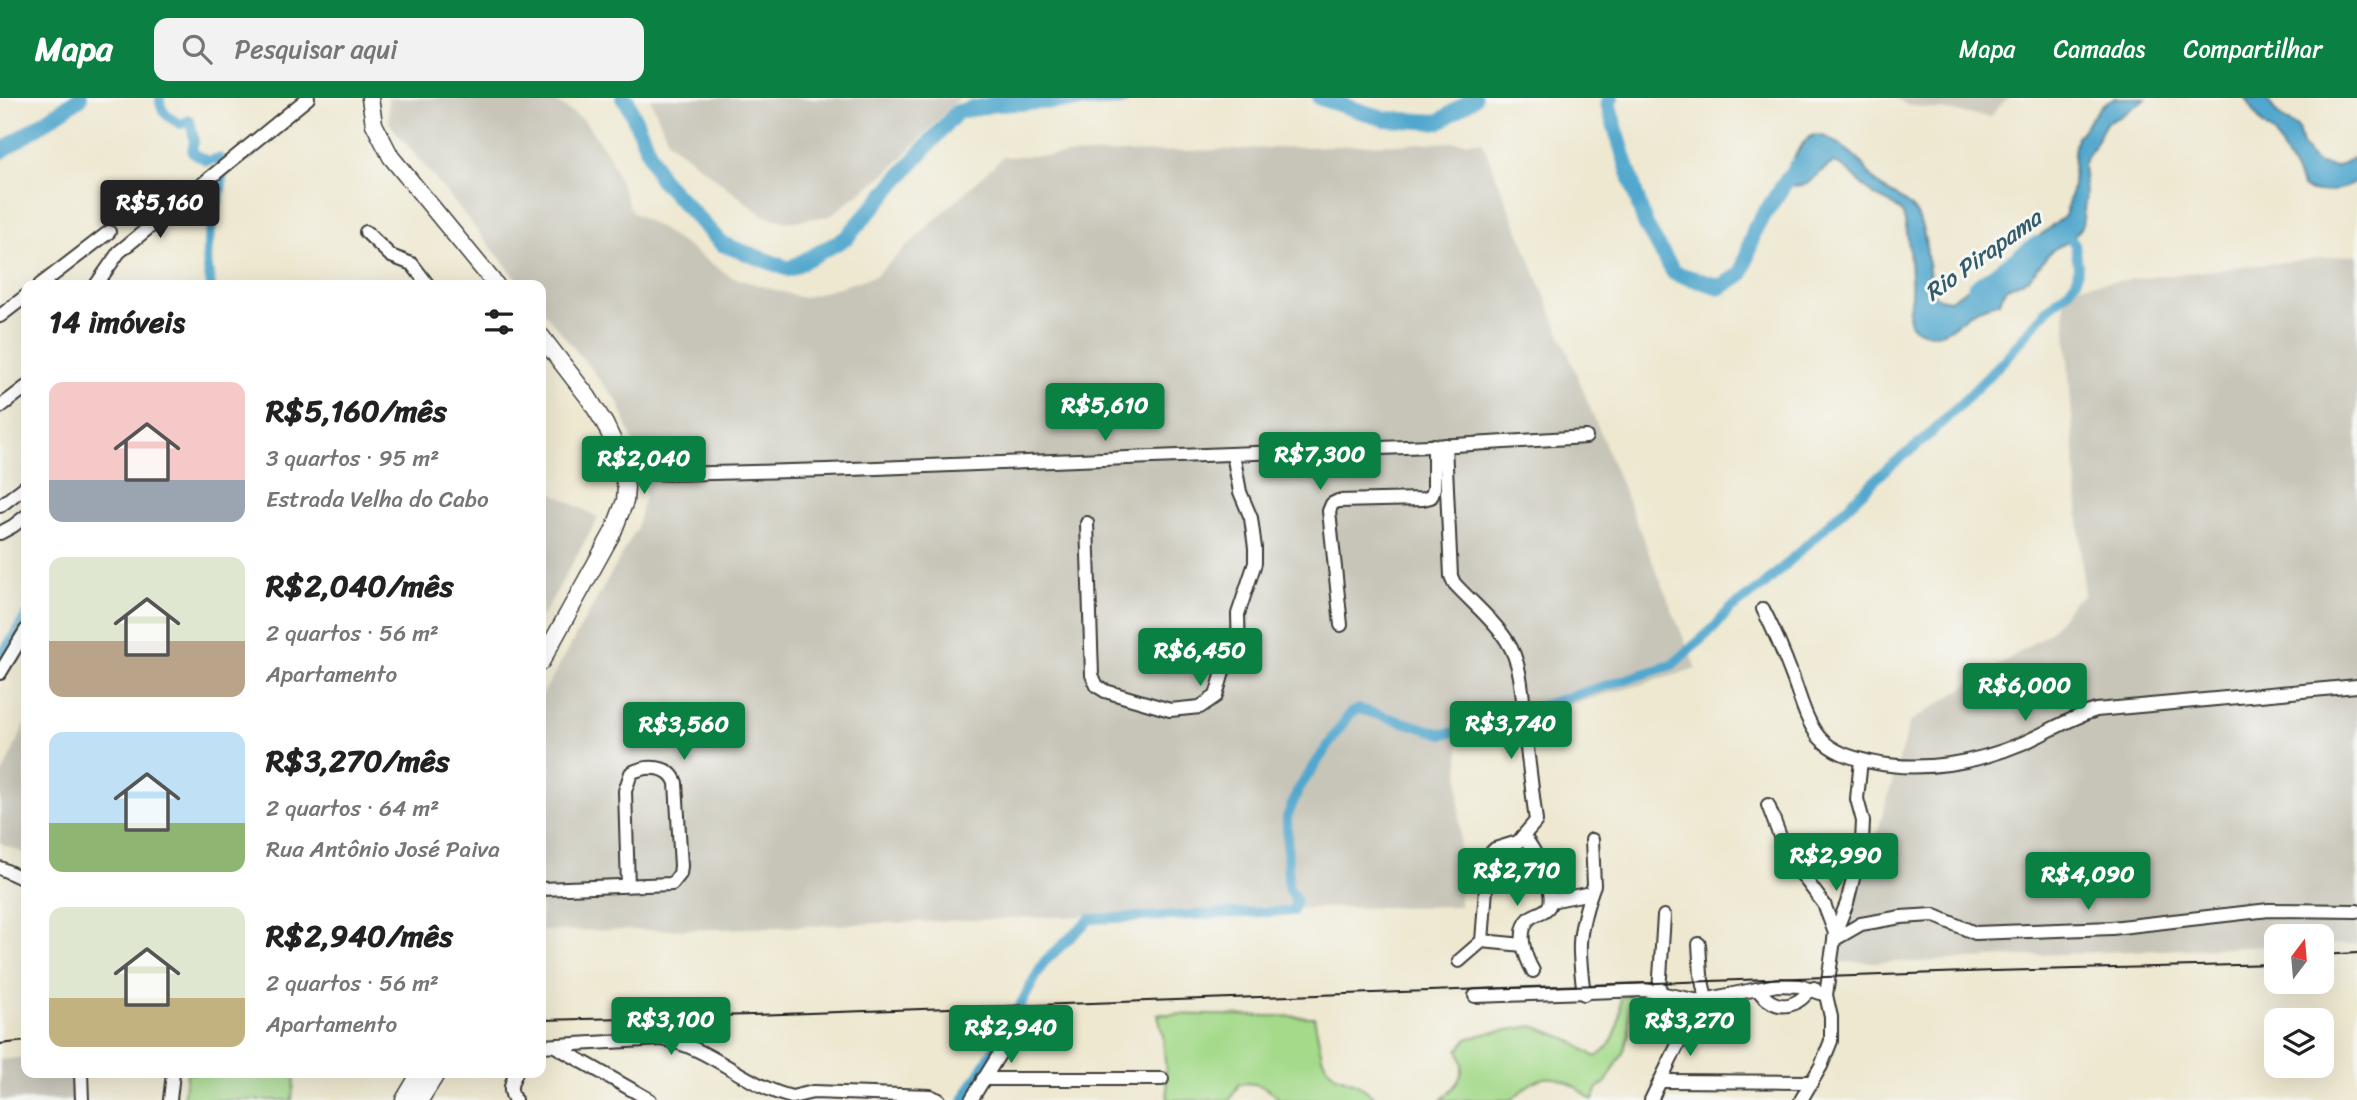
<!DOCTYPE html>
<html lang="pt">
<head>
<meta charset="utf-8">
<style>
	:root { --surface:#fff; --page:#f2f2f2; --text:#222; --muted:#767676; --accent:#0b8043 }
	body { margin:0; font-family:Sriracha,sans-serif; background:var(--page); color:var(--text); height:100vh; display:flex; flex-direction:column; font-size:26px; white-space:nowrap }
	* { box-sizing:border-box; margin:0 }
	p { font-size:23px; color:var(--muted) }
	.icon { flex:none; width:38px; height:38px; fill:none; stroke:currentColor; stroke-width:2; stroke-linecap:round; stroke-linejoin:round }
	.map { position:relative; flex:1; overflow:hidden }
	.details { position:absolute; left:21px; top:182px; width:525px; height:798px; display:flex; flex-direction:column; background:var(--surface); border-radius:14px; box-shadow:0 7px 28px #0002 }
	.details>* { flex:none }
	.needle { width:46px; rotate:16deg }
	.fabs { position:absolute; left:2264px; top:826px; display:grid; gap:14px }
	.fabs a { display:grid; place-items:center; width:70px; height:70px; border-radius:14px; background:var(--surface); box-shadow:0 7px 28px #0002; font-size:35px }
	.price { position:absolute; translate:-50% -60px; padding:0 16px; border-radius:7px; background:var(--accent); color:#fff; font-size:23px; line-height:46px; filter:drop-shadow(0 2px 4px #0008) }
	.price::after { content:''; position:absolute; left:50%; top:42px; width:21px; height:16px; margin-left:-10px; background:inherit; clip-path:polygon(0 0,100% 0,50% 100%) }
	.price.active { background:#222; color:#fff }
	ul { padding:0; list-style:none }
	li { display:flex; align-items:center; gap:21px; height:175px; padding:0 28px }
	li span { display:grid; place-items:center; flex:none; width:196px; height:140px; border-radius:14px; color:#555 }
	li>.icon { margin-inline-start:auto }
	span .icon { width:84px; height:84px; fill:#fffc; stroke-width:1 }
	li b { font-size:30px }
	h2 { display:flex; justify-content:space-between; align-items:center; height:84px; padding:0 28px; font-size:30px }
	header { display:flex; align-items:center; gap:42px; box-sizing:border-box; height:98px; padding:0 35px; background:var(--accent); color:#fff }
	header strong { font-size:33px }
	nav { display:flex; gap:38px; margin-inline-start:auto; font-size:24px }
	.search { width:490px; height:63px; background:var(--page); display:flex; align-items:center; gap:18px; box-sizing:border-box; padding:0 24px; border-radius:14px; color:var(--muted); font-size:26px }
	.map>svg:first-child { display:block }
	.industrial { fill:#c7c5b8 }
	.green { fill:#a4da8a; stroke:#607b53; stroke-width:2 }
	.water { fill:#51a7cd; stroke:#366274; stroke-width:2 }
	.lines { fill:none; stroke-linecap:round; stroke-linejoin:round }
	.canal { stroke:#51a7cd; stroke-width:10 }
	.river { stroke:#51a7cd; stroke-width:16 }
	.minor-casing { stroke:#3c3b37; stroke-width:16 }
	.major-casing { stroke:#3c3b37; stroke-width:19 }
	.minor { stroke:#fff; stroke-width:12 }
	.major { stroke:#fff; stroke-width:16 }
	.tram { stroke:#1c1c1c; stroke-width:2 }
	.labels { text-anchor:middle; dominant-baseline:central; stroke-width:6; stroke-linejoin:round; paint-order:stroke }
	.water-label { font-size:24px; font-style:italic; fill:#345b6c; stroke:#f6f6f2 }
</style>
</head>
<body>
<header>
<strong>Mapa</strong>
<div class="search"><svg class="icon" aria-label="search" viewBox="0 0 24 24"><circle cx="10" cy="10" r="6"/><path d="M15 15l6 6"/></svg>Pesquisar aqui</div>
<nav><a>Mapa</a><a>Camadas</a><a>Compartilhar</a></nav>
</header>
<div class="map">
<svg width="2357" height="1002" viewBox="0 0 2357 1002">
	<rect width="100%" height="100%" fill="#f6f6f2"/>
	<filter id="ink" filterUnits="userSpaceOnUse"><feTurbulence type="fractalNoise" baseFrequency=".0143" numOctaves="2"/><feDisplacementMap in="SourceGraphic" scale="14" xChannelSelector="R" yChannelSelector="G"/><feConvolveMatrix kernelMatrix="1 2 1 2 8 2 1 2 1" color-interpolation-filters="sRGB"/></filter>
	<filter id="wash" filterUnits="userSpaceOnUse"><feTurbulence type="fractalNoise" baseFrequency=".00686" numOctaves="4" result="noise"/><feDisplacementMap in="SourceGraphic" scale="28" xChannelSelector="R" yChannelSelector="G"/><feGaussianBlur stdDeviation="1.57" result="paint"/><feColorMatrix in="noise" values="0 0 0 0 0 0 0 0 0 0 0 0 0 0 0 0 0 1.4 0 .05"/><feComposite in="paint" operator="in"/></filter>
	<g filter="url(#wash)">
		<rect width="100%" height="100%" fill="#eee8d0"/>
		<g class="industrial">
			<path d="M388,0h133l7,6 22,-6 34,22 25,35 23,57 31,18 68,47 72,21 72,-22 128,-119 479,-16 214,528 -237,67 1,170 -190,3 -545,20 -184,2v-234l96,-169 11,-47 -30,-79 -77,-94v-23h-19l-133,-162z"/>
			<path d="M650,0h309l-68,71 -61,47 -42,6 -26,-7 -93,-73z"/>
			<path d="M1896,0h112l-19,19 -82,-12z"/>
			<path d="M2357,156v690l-35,1v-9h-45v10l-178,6 -183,10h-77l71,-240 139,-89 24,-31 11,-7 -21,-308z"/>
			<path d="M541,388l57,32 -57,101z"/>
			<path d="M26,624v132l-26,-11v-64z"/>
			<path d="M26,959v16h47l1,27h-74v-40z"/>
		</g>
		<g class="green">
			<path d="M1630,897l-1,39 -6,19 -17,29 -8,6 -5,12c-5,-2 -8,-6 -13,-10 -30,-21 -45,-14 -68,10h-71c17,-16 28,-27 17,-50l9,-11 21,-6 46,-7 34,13 28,18c22,-14 24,-36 25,-60z"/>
			<path d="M1158,916l156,3 8,40 5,10 9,9 20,7 23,17h-99c-11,-12 -23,-19 -41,-16l-9,16h-62l-5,-64z"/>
			<path d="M187,975h108l-3,27h-109z"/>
		</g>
		<g class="water">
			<path d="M2115,0h31l-25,18 -15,7 -23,42 3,29 -4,33 -12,14 -18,9 -23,28 -24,11 -5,13c-9,3 -18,5 -26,9 -14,7 -24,23 -41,23 -8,0 -19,-4 -23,-11 -4,-9 0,-17 1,-26 1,-14 -2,-75 -10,-85 -7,-10 -22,-12 -31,-20 -12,-10 -22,-26 -37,-29 -17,8 -26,33 -47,19 4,-15 11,-38 26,-46 12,-6 43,19 50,28 6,7 10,15 17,21 12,10 30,15 38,30 13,26 8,53 17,79l5,4 11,2 35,-23 17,-3 12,-6 10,-20 41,-32 8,-31 1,-34 3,-14 23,-30z"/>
			<path d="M2246,0c30,0 19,5 37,21 5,4 11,5 15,9l4,17 11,15 7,4 16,3 21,-11v24c-15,10 -35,17 -53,8l-30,-54 -12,-10z"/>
		</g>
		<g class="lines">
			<g class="canal">
				<path d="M160,0c-1,14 10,21 21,26l9,-4 4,20 -2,12 15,9 12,-3c10,25 -8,61 -11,88 -2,13 0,27 3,39"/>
				<path d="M0,560l26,-42"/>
				<path d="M963,1002l53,-87 28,-51 46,-43 203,-8 3,-11 -8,-12 -1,-71 11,-27 52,-77 9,-4 84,25 13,-2 216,-67 42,-37 15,-18 33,-23 127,-120 31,-24 37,-35 47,-48 41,-48 24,-22 8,-11 1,-14 -3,-20 -10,-15"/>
			</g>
			<g class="river">
				<path d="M623,0l4,3 33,77 62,66 67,25 57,-31 111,-126 38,-8 126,-6"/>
				<path d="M1320,0l65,21 54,3 35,-24"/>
				<path d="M1611,0l-3,6 37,120 29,49 47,14 21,-14 13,-45 42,-63"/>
				<path d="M0,54l80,-54"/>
				<path d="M1975,190l62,-44"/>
			</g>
		</g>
	</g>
	<g filter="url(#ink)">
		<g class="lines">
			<defs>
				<g id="minor">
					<path d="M366,134l25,24 21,8 16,21"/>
					<path d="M40,187l69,-53"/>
					<path d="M96,187l23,-33 189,-154"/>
					<path d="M0,218l26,-20"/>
					<path d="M0,309l26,-20"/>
					<path d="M1445,347l6,131 3,7c17,19 40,37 53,58 13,20 15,47 17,70"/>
					<path d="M623,374l49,2 155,-4 628,-25 131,-8"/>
					<path d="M0,408l26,-20"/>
					<path d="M1087,425l5,152 5,11 8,5 65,19 30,-3 16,-11 9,-31 12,-5 2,-6 -1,-40 17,-51v-15l-4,-30 -11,-26 -7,-38"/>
					<path d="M0,435l13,-7 13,-10"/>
					<path d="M1763,511c12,23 21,45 30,69 7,19 13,43 26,59 13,15 33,21 52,25 50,11 105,1 152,-19 25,-11 47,-25 73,-33l261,-24"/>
					<path d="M1341,527l-12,-114 3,-7 6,-3 85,-2 8,-2 3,-8v-44"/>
					<path d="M0,575l26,-43"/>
					<path d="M1768,707l19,50 37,49 11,29 -9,62 5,22v24l-10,25 -20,34"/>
					<path d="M1523,738c10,10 34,56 26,70 -4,7 -13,7 -19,12 -14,13 -5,39 3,53"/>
					<path d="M0,770l26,12"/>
					<path d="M541,791l131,-5 8,-10 1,-8 -5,-83c-6,-18 -29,-18 -45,-10l-6,18 3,95"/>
					<path d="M1551,803l40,-8 3,-8 -2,-45"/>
					<path d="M1835,835l12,-30 15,-61 1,-21 -6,-22 4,-39"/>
					<path d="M1835,841l26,-15 40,-7 32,-2 42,18 137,-5 157,-18 88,1"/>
					<path d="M1482,843l41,4"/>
					<path d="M1699,846l2,31 5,25"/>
					<path d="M1459,863l23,-20 5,-65 5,-24 3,-3 23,-7 18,-21 -12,-97"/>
					<path d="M1757,891c12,15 27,23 44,10 5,-4 7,-8 13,-11"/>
					<path d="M1659,894l5,-76"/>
					<path d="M1584,896c-6,-45 -7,-57 7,-101"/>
					<path d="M1475,898l170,-6 54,11 78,-16 23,1 26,9"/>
					<path d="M541,948l121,-7c47,7 83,47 130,58"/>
					<path d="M555,948l95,54"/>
					<path d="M81,975l1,27"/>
					<path d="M983,981h179"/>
					<path d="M1660,983l151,1"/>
					<path d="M792,999l21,-5 117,4 9,4"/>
					<path d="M170,1002l3,-27"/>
					<path d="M515,1002c-7,-10 -4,-17 1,-27"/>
					<path d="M971,1002l53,-86"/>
					<path d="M1651,1002l48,-99"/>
				</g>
				<g id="major">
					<path d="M370,0l4,26 17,33 105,128"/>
					<path d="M541,238l47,61 17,27 9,19 12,44 -1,14 -12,31 -72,130"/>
					<path d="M404,1002l16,-27"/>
					<path d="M420,1002l17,-27"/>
				</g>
			</defs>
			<use href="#minor" class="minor-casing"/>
			<use href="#major" class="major-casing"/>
			<use href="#minor" class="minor"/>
			<use href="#major" class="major"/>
			<g class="tram">
				<path d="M2322,857l35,-2"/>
				<path d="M541,922l211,-5 1242,-44 283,-7"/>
				<path d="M0,946l26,-3"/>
			</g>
		</g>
	</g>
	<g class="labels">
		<g class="water-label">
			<text transform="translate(1983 157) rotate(-36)">Rio Pirapama</text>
		</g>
	</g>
</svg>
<div class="fabs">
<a><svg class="needle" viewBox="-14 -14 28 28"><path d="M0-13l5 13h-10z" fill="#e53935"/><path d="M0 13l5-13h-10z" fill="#767676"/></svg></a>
<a><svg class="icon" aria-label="layers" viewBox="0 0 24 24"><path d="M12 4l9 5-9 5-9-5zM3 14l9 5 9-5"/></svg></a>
</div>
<b class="price active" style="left:160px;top:142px">R$5,160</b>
<b class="price" style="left:1105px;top:345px">R$5,610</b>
<b class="price" style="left:1320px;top:394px">R$7,300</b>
<b class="price" style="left:644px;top:398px">R$2,040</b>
<b class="price" style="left:1200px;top:590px">R$6,450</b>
<b class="price" style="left:2025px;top:625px">R$6,000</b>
<b class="price" style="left:1511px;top:663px">R$3,740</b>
<b class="price" style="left:684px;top:664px">R$3,560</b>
<b class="price" style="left:1836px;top:795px">R$2,990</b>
<b class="price" style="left:1517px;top:810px">R$2,710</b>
<b class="price" style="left:2088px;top:814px">R$4,090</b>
<b class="price" style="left:671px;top:959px">R$3,100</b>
<b class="price" style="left:1690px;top:960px">R$3,270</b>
<b class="price" style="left:1011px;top:967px">R$2,940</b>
<section class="details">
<h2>14 imóveis<svg class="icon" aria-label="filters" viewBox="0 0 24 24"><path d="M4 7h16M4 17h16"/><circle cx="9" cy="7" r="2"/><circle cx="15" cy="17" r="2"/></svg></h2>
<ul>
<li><span style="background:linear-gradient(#f6c9c9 70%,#9aa5b1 0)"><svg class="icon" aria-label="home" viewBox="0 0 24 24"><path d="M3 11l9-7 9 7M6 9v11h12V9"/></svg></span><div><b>R$5,160/mês</b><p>3 quartos · 95 m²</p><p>Estrada Velha do Cabo</p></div></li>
<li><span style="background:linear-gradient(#dfe7d0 60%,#b9a48a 0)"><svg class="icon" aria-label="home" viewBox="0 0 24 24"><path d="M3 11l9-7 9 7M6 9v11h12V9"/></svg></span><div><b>R$2,040/mês</b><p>2 quartos · 56 m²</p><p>Apartamento</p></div></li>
<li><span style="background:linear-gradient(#bfe0f5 65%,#8fb573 0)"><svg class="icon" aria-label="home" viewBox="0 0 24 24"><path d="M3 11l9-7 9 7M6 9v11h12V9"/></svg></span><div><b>R$3,270/mês</b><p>2 quartos · 64 m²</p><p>Rua Antônio José Paiva</p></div></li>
<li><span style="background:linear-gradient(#dfe7d0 65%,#c2b280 0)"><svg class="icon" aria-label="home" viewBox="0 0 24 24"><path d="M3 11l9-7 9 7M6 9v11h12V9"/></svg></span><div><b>R$2,940/mês</b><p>2 quartos · 56 m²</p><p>Apartamento</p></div></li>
</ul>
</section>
</div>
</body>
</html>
